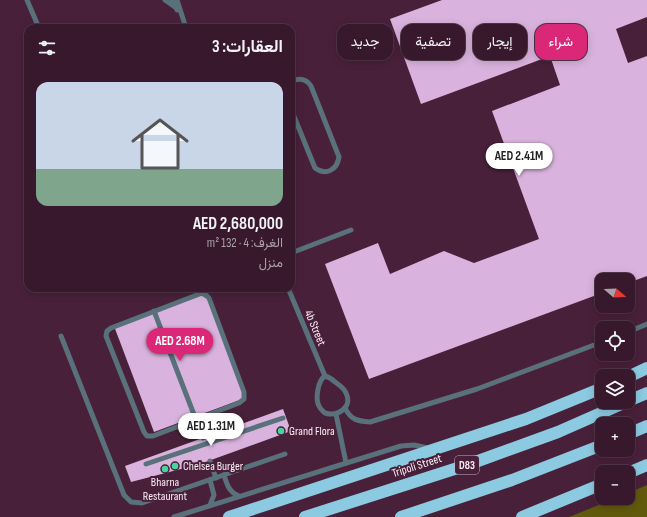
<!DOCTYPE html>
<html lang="ar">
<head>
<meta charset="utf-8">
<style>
	:root { --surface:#37182c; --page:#3e2134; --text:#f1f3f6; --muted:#aaa0a9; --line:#513748; --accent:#db2777 }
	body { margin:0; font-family:"Sofia Sans Condensed",Vazirmatn,sans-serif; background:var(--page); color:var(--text); direction:rtl; height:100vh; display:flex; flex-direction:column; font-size:15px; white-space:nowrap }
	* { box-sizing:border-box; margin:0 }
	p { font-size:13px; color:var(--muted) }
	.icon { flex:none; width:22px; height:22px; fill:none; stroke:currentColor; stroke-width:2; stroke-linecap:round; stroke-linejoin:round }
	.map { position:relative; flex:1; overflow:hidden; direction:ltr }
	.side { position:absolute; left:24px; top:24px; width:271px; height:268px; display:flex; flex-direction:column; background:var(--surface); border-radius:12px; box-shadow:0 2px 10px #0003,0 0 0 1px var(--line); direction:rtl }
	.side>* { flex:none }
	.hud { position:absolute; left:307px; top:24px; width:280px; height:36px; direction:rtl; display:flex; gap:8px }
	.needle { width:26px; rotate:109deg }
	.fabs { position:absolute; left:595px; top:273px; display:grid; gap:8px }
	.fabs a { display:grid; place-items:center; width:40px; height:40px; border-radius:8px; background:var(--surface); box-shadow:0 2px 10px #0003,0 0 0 1px var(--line); font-size:20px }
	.price { position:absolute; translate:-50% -34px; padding:0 9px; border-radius:14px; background:#fff; color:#222; font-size:13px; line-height:26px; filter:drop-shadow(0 1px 2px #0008) }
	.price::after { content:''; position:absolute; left:50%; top:24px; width:12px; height:9px; margin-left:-6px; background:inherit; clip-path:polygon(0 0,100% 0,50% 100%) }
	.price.selected { background:var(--accent); color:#fff }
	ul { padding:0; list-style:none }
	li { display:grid; align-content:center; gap:8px; height:212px; padding:0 12px }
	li+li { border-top:1px solid var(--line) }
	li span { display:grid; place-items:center; height:124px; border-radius:12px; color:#555 }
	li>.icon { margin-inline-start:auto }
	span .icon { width:72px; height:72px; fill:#fffc; stroke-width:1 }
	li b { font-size:17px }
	h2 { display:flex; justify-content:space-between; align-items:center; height:48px; padding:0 12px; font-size:17px }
	.chip { padding:0 14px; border-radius:12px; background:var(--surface); box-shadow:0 2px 10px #0003,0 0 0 1px var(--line); font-size:14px; line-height:36px }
	.chip.selected { background:var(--accent); color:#fff }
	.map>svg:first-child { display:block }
	.green { fill:#615a0d }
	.building { fill:#d9b3dd }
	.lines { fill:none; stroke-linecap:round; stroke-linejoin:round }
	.lane { stroke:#59717b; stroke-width:5 }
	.highway { stroke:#8bcae1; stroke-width:12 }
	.poi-dot { fill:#48d49d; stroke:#49203a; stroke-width:1.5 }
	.labels { text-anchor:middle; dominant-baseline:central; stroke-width:4; stroke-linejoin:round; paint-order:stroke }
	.shield { fill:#49203a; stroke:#c7b0be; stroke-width:1 }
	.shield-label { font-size:11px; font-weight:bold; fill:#fdedf6 }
	.street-label { font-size:12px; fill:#fdedf6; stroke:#49203a }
	.poi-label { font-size:12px; fill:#fdedf6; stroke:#49203a; text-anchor:start }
</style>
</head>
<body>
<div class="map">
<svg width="647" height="517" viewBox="0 0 647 517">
	<rect width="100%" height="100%" fill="#49203a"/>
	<path class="green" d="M647,485v32h-78l47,-19h12v-5z"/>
	<g class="building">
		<path d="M442,0h205v17l-31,12 12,34 19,-7v220l-19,7v-3h-26v13l-233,86 -44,-115 53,-21 12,31 54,-23 30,12 65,-24 -47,-128 68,-26 -10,-29 -129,48 -31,-85z"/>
		<path d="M205,291l40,107 -91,34 -40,-106z"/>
		<path d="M283,409l8,22 -91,33 -69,18 -6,-16z"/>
	</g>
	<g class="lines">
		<g class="lane">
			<path d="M27,0l12,28"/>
			<path d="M165,0l10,7"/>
			<path d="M172,0l5,10"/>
			<path d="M177,0l9,28"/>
			<path d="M291,81c8,-3 15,-3 20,5l28,71c-2,13 -13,19 -24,11l-24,-59"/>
			<path d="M291,253l60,-23"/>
			<path d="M288,288l37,88"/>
			<path d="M202,293l5,3 2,2 35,94v7l-5,4 -86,33h-6l-3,-4 -38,-96 1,-5 4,-3z"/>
			<path d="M154,311l49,127"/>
			<path d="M628,332l19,-8"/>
			<path d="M61,336l63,159 7,7 11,1 143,-49"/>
			<path d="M325,376c4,1 7,3 10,6 4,3 9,6 11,11 7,14 -8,24 -21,20 -2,-2 -5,-4 -6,-7 -4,-7 -1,-26 6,-30z"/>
			<path d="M345,408c6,12 12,13 25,14l107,-33 125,-47"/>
			<path d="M336,414l10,49"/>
			<path d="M210,461l6,17"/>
			<path d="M146,464l137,-46"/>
			<path d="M224,475c3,10 5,17 15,21"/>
			<path d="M210,480l4,15 -4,10"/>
			<path d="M174,517l227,-71 13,-1 14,3"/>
		</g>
		<g class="highway">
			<path d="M628,377l19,-9"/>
			<path d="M628,401l19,-8"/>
			<path d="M628,434l19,-8"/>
			<path d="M628,473l19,-8"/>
			<path d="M229,517l297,-98 76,-31"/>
			<path d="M305,517l162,-52 91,-33 68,-30"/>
			<path d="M401,517l111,-37 90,-35"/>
			<path d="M522,517l80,-33"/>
		</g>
	</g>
	<g class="poi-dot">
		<circle cx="281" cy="431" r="4"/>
		<circle cx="175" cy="466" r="4"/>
		<circle cx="165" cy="469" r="4"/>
	</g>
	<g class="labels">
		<rect class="shield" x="455" y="456" width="24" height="18" rx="3"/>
		<g class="shield-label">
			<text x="467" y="465">D83</text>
		</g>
		<g class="street-label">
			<text transform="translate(315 328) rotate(67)">4b Street</text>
			<text transform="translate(417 466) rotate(-18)">Tripoli Street</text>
		</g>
		<g class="poi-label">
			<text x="289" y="431">Grand Flora</text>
			<text x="183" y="466">Chelsea Burger</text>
			<text x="165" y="482" text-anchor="middle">Bharna<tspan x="165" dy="14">Restaurant</tspan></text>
		</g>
	</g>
</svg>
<div class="fabs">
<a><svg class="needle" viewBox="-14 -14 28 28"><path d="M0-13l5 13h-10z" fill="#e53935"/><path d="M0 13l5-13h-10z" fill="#aaa0a9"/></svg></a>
<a><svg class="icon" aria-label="locate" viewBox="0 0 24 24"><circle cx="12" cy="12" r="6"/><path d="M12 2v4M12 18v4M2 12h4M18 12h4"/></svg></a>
<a><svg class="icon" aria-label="layers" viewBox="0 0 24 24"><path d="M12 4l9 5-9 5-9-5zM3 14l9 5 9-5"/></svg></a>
<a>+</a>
<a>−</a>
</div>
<b class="price" style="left:519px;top:177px">AED 2.41M</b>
<b class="price selected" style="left:180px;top:362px">AED 2.68M</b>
<b class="price" style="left:211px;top:447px">AED 1.31M</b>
<div class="hud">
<a class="chip selected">شراء</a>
<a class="chip">إيجار</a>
<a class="chip">تصفية</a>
<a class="chip">جديد</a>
</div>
<section class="side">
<h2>العقارات: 3<svg class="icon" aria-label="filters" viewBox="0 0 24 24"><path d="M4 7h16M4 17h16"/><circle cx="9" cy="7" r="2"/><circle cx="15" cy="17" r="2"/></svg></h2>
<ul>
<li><span style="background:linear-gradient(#c9d6e8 70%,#7fa58c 0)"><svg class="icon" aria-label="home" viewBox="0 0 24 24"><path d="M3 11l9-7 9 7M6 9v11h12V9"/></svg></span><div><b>AED 2,680,000</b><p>الغرف: 4 · 132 m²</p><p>منزل</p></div></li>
</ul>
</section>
</div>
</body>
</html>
